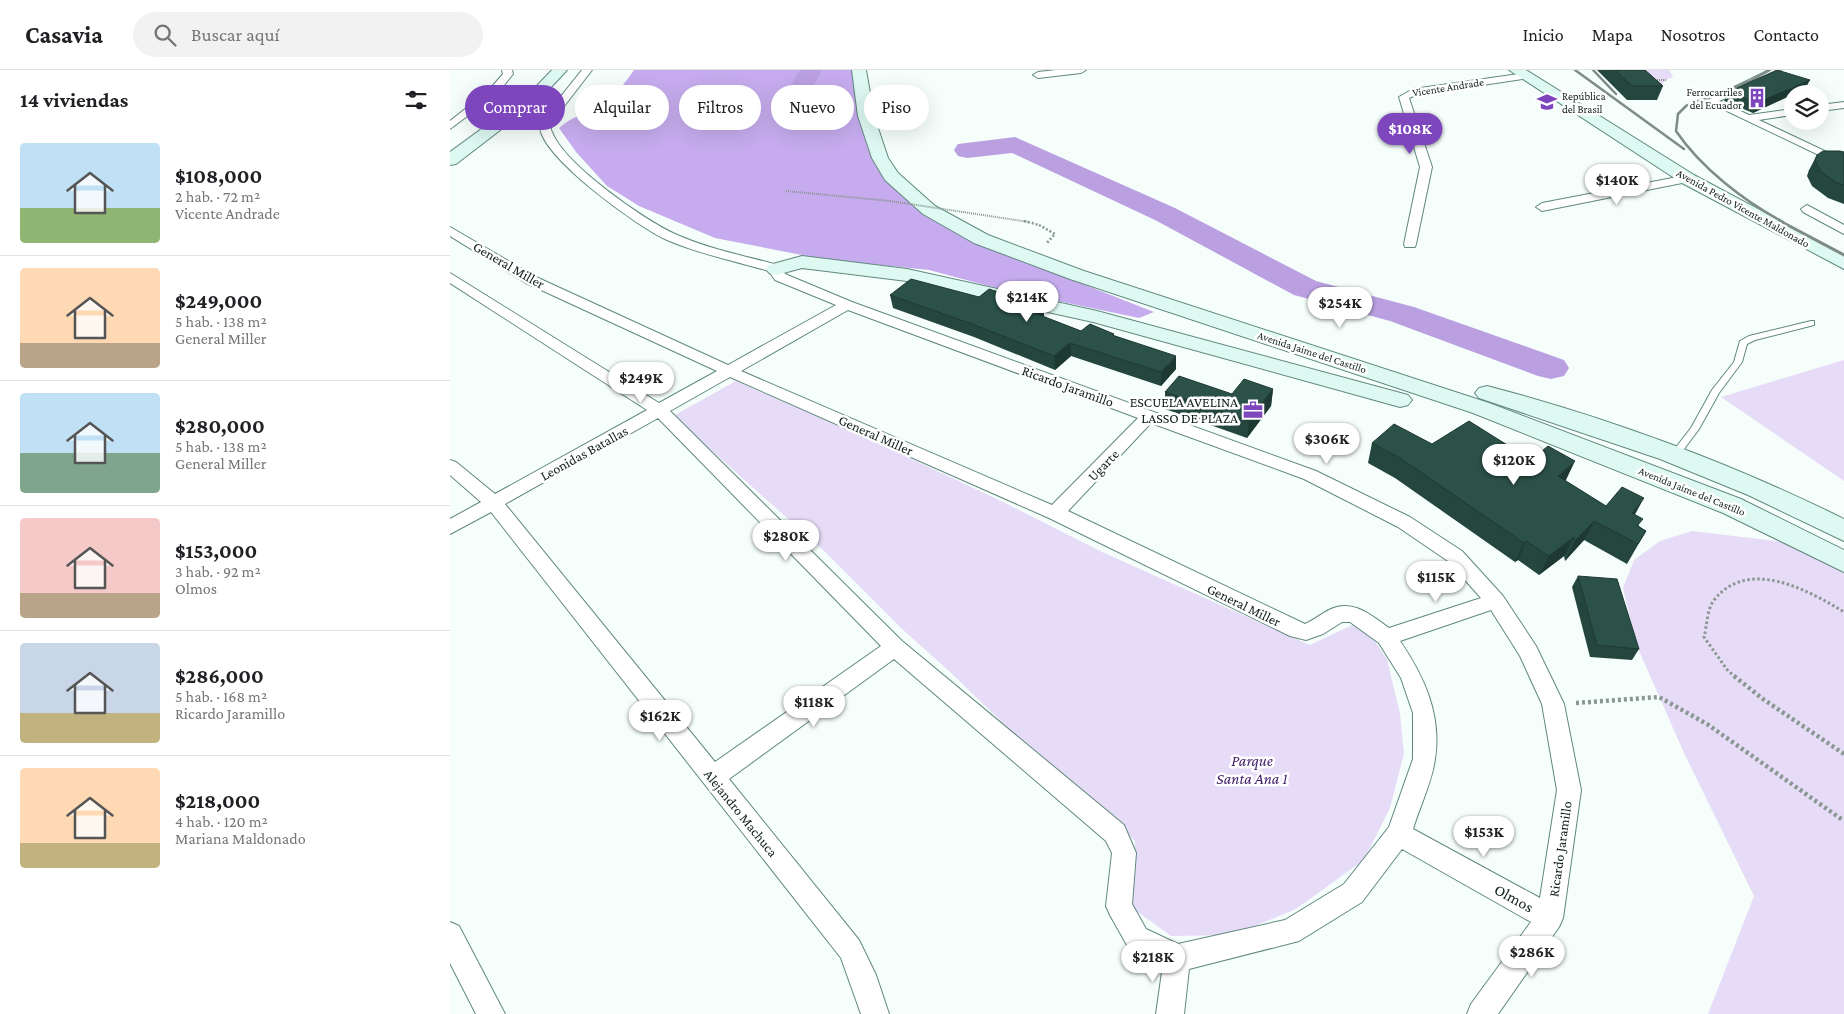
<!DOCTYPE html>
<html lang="es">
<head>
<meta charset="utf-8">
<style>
	:root { --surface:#fff; --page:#f2f2f2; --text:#202124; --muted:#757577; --line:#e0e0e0; --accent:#7e46bd }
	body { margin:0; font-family:"Crimson Pro",serif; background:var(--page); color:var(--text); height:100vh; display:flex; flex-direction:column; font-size:19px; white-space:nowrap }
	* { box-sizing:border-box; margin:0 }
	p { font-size:16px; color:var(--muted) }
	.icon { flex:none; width:28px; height:28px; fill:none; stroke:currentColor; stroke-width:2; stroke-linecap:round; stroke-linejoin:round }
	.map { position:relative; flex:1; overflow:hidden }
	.drawer { display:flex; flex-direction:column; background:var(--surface); width:450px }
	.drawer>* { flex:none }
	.banner { position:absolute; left:15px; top:15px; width:475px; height:45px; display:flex; gap:10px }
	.buttons { position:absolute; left:1334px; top:15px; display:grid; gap:10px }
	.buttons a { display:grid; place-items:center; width:45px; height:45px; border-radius:50%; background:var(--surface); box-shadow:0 5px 20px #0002; font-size:25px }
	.price { position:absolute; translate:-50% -42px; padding:0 11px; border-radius:18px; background:#fff; color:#222; font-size:16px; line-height:32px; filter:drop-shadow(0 1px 2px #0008) }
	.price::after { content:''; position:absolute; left:50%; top:30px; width:15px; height:11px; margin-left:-8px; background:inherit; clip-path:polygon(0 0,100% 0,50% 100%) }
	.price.on { background:var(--accent); color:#fff }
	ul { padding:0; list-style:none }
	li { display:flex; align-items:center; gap:15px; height:125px; padding:0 20px }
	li+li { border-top:1px solid var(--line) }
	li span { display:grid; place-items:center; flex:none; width:140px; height:100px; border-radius:5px; color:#555 }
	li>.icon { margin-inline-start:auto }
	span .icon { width:60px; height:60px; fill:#fffc; stroke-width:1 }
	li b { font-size:21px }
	h2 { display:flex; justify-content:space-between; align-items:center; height:60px; padding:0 20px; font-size:21px }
	.chip { padding:0 18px; border-radius:22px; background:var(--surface); box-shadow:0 5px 20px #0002; font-size:18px; line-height:45px }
	.chip.on { background:var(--accent); color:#fff }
	header { display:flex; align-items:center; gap:30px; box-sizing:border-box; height:70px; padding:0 25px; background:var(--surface); border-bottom:1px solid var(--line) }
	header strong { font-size:24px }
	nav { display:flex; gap:28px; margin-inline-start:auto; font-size:18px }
	.search { width:350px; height:45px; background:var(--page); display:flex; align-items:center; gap:12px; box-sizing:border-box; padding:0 18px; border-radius:28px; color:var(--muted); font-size:19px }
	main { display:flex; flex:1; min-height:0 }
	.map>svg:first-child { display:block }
	.green { fill:#e6dcf7 }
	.forest { fill:#c6acee }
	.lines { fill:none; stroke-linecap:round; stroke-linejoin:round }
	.river { fill:#baa0e1; fill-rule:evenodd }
	.lane-casing { stroke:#60887e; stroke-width:2 }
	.street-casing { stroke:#60887e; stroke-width:2 }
	.secondary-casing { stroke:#60887e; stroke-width:2 }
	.path-far3 { stroke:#8a9692; stroke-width:2; stroke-dasharray:1 1; stroke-linecap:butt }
	.path-far2 { stroke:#8a9692; stroke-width:2.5; stroke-dasharray:2 2; stroke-linecap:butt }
	.path-far1 { stroke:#8a9692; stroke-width:3; stroke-dasharray:2.5 2.5; stroke-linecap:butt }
	.path { stroke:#8a9692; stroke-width:4.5; stroke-dasharray:3 3; stroke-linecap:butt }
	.lane { fill:#fff; fill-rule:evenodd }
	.street { fill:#fff; fill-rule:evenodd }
	.secondary { fill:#def9f2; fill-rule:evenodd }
	.rail-far1 { stroke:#7e8b87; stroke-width:2.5 }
	.rail { stroke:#7e8b87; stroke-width:3 }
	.path-bridge-far1 { stroke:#8a9692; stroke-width:2; stroke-dasharray:1 1; stroke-linecap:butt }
	.path-bridge { stroke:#8a9692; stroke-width:2.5; stroke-dasharray:2 2; stroke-linecap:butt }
	.wall { fill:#25463e }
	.shaded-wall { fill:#1e3932 }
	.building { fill:#2b5148; stroke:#1e3932 }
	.labels { text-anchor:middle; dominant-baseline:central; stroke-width:5; stroke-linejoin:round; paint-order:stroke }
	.far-street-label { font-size:11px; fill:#10201c; stroke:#fff }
	.far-poi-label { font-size:11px; fill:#10201c; stroke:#fff; text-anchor:end }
	.street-label { font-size:14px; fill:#10201c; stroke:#fff }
	.poi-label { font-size:14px; fill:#10201c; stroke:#fff; text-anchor:end }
	.near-park-label { font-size:16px; font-style:italic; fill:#421e69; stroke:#fff }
	.near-street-label { font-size:16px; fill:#10201c; stroke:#fff }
</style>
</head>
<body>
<header>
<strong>Casavia</strong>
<div class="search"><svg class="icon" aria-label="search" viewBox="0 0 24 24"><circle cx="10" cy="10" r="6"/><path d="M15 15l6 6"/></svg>Buscar aquí</div>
<nav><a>Inicio</a><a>Mapa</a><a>Nosotros</a><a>Contacto</a></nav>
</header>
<main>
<section class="drawer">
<h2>14 viviendas<svg class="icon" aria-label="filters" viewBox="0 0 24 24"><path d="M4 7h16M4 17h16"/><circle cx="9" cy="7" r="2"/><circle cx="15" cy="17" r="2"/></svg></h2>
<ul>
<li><span style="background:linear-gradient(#bfe0f5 65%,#8fb573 0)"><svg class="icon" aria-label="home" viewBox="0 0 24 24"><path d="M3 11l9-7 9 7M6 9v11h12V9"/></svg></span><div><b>$108,000</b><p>2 hab. · 72 m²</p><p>Vicente Andrade</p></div></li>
<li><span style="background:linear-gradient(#ffd9b3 75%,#b9a48a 0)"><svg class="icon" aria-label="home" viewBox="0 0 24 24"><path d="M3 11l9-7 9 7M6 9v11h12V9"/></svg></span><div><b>$249,000</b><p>5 hab. · 138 m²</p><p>General Miller</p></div></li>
<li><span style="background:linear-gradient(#bfe0f5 60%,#7fa58c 0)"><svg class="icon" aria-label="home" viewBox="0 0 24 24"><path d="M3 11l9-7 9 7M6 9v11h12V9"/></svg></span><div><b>$280,000</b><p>5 hab. · 138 m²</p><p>General Miller</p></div></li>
<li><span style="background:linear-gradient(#f6c9c9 75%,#b9a48a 0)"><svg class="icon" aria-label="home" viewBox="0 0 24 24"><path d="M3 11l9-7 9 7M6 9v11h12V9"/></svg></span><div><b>$153,000</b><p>3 hab. · 92 m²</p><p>Olmos</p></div></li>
<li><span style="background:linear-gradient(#c9d6e8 70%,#c2b280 0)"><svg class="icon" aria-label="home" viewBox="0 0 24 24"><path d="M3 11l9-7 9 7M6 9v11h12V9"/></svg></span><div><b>$286,000</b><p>5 hab. · 168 m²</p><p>Ricardo Jaramillo</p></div></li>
<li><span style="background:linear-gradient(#ffd9b3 75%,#c2b280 0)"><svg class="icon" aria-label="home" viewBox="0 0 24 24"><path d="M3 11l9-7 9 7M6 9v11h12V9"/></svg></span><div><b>$218,000</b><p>4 hab. · 120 m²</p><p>Mariana Maldonado</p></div></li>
</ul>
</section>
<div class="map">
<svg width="1394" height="944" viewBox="0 0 1394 944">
	<rect width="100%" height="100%" fill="#f5fefb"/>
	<g class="green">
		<path d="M1181,0h38l4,7 -7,3 -11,12z"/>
		<path d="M1394,290v121l-123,-84z"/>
		<path d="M286,311l129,56 134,63 103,52 208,93 51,-24 26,38 13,55 4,40 -14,54 -26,52 -68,49 -63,26 -62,1 -39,-28 3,-67 -50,-47 -55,-45 -81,-78 -48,-43 -76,-76 -152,-136z"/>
		<path d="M1242,461l93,11 59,31v441h-136l46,-118 -70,-143 -48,-109 -13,-56 11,-28 26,-19z"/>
	</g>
	<path class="forest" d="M184,0h219v10l9,41 13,37 98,83 181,71 -15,6 -139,-29 -71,-19 -107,-11 -107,-21 -76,-32 -32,-20 -31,-34 -17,-24c12,-11 26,-14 40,-22 16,-9 25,-22 35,-36z"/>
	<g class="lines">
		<g class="river">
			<path d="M350,0h22l-26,46 -9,2 -9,-2 -3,-5z"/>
			<path d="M565,67l160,71 141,73 98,26 150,53 5,8 -5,8 -13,3 -13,-3 -148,-55 -96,-26 -139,-75 -143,-67 -45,5 -9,-2 -4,-6 4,-6z"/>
		</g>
		<defs>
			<path id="lane" d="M1361,251h3v4l-59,15 -8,4 -5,18 -23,31 -20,36 -21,28h-6l-2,-2 21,-27 21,-38 22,-28 6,-21 9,-5z"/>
			<g id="street">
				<path d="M52,0h10l1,4 -16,20 -47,35v-8l39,-31 14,-16z"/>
				<path d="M132,0h10l-37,48c-3,5 -6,9 -3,14 12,32 92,88 123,102 33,15 71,22 106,32l4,8 67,28 464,169 94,46 52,34 41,45 33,50 28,58 17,86 -18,128 -4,9 -61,87h-31l4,-10 60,-82 -129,-73 -40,53 -63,39 -110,28 -5,45h-28l7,-49 -35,-18 -18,-32 -4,-9 6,-53 -6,-12 -212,-182 -165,120 130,161 17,35 13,39h-28l-20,-56 -350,-446 -41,22v-15l31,-17 -31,-27v-15l6,2 39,32 152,-84 -197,-127v-10l209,130 58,-32 -191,-88 -76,-47v-9l86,50 192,88 108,-60 -61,-25 -6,-9c-34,-10 -70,-17 -102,-31 -29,-13 -123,-81 -127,-112l6,-13zM398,240l290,108 -86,87 -311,-134zM280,307l319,141 241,118 16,4 17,-6 19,-12h8l29,21 22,35 12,35v46l-24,68 -45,57 -59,36 -107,24 -32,-15 -14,-25 4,-51 -12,-28 -222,-184 -232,-230zM208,348l223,228 -166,116 -210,-258zM701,353l153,56 94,48 50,34 33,37 -92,30c-18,-13 -37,-30 -60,-18 -8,4 -15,10 -24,14l-237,-113zM1041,540l29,46 22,48 15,86 -17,108 -127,-69c7,-23 19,-47 22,-70 7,-44 -11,-83 -35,-118z"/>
				<path d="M606,0h30l-5,3 -43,5 -5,-3 5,-3z"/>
				<path d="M1319,0h12l-16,11 -46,20 30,14 43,-6v6l-33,5 85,40v7l-138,-66z"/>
				<path d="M1076,3l5,3 -2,2 -113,17 -7,3 23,69 -16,77 -1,3h-10l-1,-3 16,-77 -21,-70 14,-8z"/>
				<path d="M1394,32v6l-24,3v-6z"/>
				<path d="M1238,105l4,2v4l-150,30 -6,-4 6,-4z"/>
				<path d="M1357,135l37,20v9l-41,-22 -2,-3z"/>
				<path d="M0,852l9,4 46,88h-29l-26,-51z"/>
			</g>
			<g id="secondary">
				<path d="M102,0h15l-29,31 -82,63 -6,1v-13l78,-57z"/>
				<path d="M402,0h14l8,46 14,42 10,15 37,33 53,29 96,36 405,132 252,96 103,51v22l-121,-59 -250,-100 -403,-134 -96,-36 -51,-29 -38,-34 -13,-22 -14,-42z"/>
				<path d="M1059,0h17l168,105 150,80v14l-162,-86z"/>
				<path d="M352,186l105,13 190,42 311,84 4,5 -4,5 -8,2 -307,-85 -186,-41 -105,-13 -26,7 -7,-2 -3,-4 3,-4z"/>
				<path d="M1037,316c120,31 246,78 357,133v22l-96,-46 -88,-36 -181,-61 -4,-5 4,-5z"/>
			</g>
		</defs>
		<use href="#lane" class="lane-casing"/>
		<use href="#street" class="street-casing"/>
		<use href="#secondary" class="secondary-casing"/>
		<g class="path-far3">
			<path d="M1203,10h13"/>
			<path d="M336,121l104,10"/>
		</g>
		<path class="path-far2" d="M589,155l16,9 -9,10"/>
		<path class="path-far1" d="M1286,607l-8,-6 -24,-34c3,-11 3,-28 10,-37 34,-43 94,-10 130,12"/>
		<g class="path">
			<path d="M1284,606l29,23 81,55"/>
			<path d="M1126,633l83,-6 48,27 137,97"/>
		</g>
		<use href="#lane" class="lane"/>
		<use href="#street" class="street"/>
		<use href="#secondary" class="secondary"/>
		<g class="rail-far1">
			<path d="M1125,0l109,79"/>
			<path d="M1143,0l23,24"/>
			<path d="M1320,0l-20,11 -64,25 -8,8 -2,17c25,37 68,70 107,91"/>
		</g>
		<path class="rail" d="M1330,151l64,34"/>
		<path class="path-bridge-far1" d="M440,131l139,21"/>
		<path class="path-bridge" d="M574,151l15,4"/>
	</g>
	<g class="wall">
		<path d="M1147,0h48l18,16 -6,14h-30z"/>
		<path d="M1355,19l-10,5h-3l-39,19 -29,-12 4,-9z"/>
		<path d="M1394,82v52l-16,-6 -16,-12 -5,-10 2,-6 8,-15z"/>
		<path d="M440,225l89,2h35l29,7 1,13 37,14 34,5 61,33 -15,17 -90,-30 -16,14 -81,-33 -81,-29z"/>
		<path d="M823,319l-2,17 -24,32 -82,-29v-17l67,2z"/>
		<path d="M922,373l60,1 99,16 35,20 -1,1 41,25 29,9 4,11 7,5 -19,33 -43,-24 -19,21 -1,-5 -25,19 -21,-15 -3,2 -120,-84 -27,-15z"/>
		<path d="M1128,506l61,73 -7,11 -42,-3 -18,-70z"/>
	</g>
	<g class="shaded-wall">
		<path d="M1360,10l-5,9 -10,5h-3v1l-39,18 4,-10z"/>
		<path d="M593,234l1,13 -12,-5z"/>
		<path d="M620,273l1,13 -16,14 -1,-14z"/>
		<path d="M726,286v13l-15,17v-14z"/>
		<path d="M823,319l-2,17 -24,32 2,-17z"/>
		<path d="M1125,391l-9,19 -17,16 9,-20z"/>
		<path d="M1194,428l-11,20 -1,-5z"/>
		<path d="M1144,451l-10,19 -19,21 10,-20z"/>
		<path d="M1124,467l-10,19 -25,19 10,-19z"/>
		<path d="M1076,471l-8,19 -3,2 9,-19z"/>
	</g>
	<g class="building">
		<path d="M1165,0h30l18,16h-31z"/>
		<path d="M1327,0l33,10 -53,23 -29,-11z"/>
		<path d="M1373,81h17l4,1v33l-7,-2 -17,-12 -5,-11 2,-5z"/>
		<path d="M461,209l68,18 10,-8 25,8 3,-2 26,9 -11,8 49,19 9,-7 24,10 -2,1 64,21 -15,16 -91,-29 -16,13 -82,-32 -82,-29z"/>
		<path d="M729,306l53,18 12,-15 29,10 -24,32 -84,-29z"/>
		<path d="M1019,351l62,39 17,-14 27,15 -17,15 48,30 16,-19 22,11 -12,15 11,6 -6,7 9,5 -8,13 -44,-23 -19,20 -1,-4 -25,19 -23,-15 -2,2 -124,-85 -28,-15 22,-19 38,20z"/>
		<path d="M1128,506l39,3 22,70 -42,-4z"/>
	</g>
	<defs>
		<symbol id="building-bare" viewBox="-9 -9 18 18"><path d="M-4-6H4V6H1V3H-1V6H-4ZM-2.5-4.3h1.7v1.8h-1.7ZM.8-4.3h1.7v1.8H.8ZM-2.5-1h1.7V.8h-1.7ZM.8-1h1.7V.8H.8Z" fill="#7e46bd" stroke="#fff" stroke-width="2.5" paint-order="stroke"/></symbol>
		<symbol id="school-bare" viewBox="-9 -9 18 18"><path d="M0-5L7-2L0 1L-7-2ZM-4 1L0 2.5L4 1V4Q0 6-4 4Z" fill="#7e46bd" stroke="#fff" stroke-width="2.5" paint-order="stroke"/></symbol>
		<symbol id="office-bare" viewBox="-9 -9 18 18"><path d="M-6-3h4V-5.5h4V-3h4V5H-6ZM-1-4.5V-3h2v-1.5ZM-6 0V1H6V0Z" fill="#7e46bd" stroke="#fff" stroke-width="2.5" paint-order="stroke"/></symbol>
	</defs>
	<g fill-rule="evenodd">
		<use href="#building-bare" x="1293" y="14" width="28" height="28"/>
		<use href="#school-bare" x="1083" y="18" width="28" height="28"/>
		<use href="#office-bare" x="789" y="326" width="28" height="28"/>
	</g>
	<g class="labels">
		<g class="far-street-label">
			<text transform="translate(998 17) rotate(-9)">Vicente Andrade</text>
			<text transform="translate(1293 138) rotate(29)">Avenida Pedro Vicente Maldonado</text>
			<text transform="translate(862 282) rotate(18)">Avenida Jaime del Castillo</text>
			<text transform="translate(1242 421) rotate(22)">Avenida Jaime del Castillo</text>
		</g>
		<g class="far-poi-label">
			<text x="1292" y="22">Ferrocarriles<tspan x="1292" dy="13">del Ecuador</tspan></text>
			<text x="1112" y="26" text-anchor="start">República<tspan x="1112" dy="13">del Brasil</tspan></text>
		</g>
		<g class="street-label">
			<text transform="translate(59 195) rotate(30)">General Miller</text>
			<text transform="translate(618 316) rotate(20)">Ricardo Jaramillo</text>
			<text transform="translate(426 365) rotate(24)">General Miller</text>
			<text transform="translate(134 383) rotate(-29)">Leonidas Batallas</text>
			<text transform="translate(653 395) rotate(-46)">Ugarte</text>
			<text transform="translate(794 535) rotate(26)">General Miller</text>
			<text transform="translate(291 743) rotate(51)">Alejandro Machuca</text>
			<text transform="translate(1110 779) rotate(-82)">Ricardo Jaramillo</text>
		</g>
		<g class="poi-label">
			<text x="788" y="332">ESCUELA AVELINA<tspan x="788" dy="16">LASSO DE PLAZA</tspan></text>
		</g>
		<g class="near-park-label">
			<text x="802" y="690">Parque<tspan x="802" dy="18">Santa Ana 1</tspan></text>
		</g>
		<g class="near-street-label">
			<text transform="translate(1064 828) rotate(29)">Olmos</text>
		</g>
	</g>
</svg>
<div class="buttons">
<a><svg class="icon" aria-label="layers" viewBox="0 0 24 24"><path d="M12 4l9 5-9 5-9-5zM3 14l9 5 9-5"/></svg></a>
</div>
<b class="price on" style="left:960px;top:85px">$108K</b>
<b class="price" style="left:1167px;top:136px">$140K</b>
<b class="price" style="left:577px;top:253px">$214K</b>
<b class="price" style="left:890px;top:259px">$254K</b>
<b class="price" style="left:191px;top:334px">$249K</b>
<b class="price" style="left:877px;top:395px">$306K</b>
<b class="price" style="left:1064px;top:416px">$120K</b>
<b class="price" style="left:336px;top:492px">$280K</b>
<b class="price" style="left:986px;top:533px">$115K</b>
<b class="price" style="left:364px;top:658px">$118K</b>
<b class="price" style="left:210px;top:672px">$162K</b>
<b class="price" style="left:1034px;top:788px">$153K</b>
<b class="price" style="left:1082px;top:908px">$286K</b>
<b class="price" style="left:703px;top:913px">$218K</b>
<div class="banner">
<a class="chip on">Comprar</a>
<a class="chip">Alquilar</a>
<a class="chip">Filtros</a>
<a class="chip">Nuevo</a>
<a class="chip">Piso</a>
</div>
</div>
</main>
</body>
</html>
